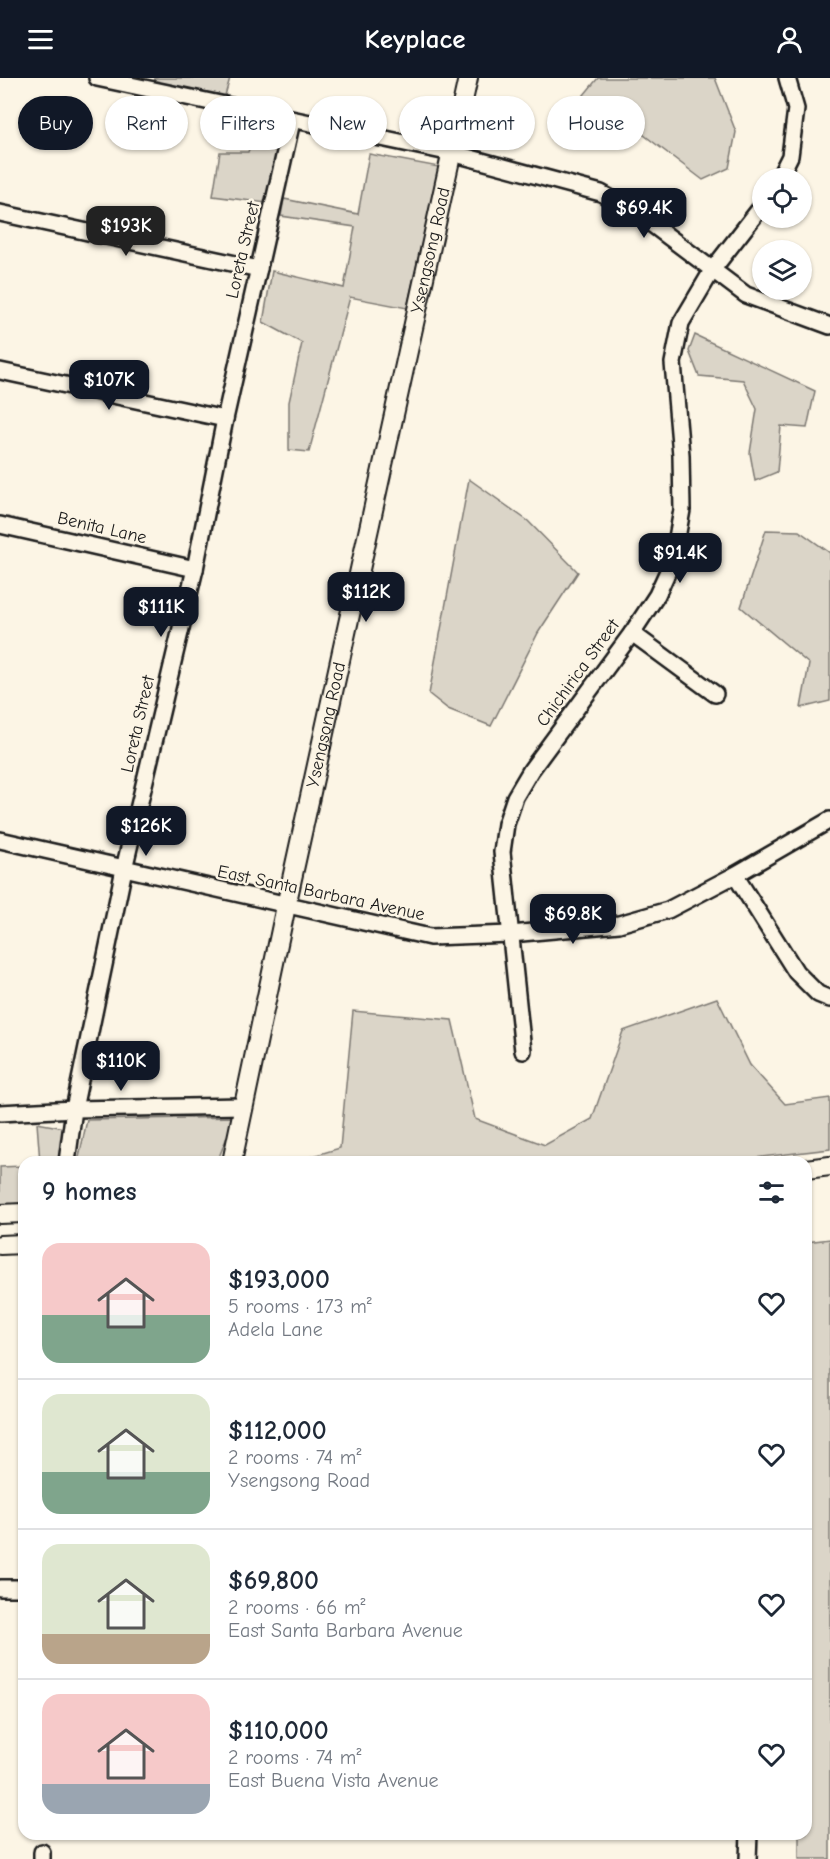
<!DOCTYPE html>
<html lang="en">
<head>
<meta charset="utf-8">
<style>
	:root { --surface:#fff; --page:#f6f6f7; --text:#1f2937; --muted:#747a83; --line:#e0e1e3; --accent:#111827 }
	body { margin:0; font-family:"Comic Neue",sans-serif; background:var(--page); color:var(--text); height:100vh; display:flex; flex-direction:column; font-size:22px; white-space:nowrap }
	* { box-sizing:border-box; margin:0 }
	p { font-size:20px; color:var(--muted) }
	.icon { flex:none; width:33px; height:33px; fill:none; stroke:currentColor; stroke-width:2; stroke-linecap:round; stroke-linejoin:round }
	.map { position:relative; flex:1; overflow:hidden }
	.drawer { position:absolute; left:18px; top:1078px; width:794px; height:684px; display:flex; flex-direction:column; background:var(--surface); border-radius:18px; box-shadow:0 2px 4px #0004 }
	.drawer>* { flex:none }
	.banner { position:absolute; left:18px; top:18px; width:795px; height:54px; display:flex; gap:12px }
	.controls { position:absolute; left:752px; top:90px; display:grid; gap:12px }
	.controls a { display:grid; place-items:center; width:60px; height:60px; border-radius:50%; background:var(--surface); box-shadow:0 2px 4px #0004; font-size:30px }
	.price { position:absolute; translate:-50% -51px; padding:0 14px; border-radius:12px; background:var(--accent); color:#fff; font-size:20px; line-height:39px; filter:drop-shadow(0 2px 3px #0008) }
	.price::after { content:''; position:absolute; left:50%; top:36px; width:18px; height:14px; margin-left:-9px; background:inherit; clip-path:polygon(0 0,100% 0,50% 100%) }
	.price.selected { background:#222; color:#fff }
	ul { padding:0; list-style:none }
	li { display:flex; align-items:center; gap:18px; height:150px; padding:0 24px }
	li+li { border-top:2px solid var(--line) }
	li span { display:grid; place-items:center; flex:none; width:168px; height:120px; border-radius:18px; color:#555 }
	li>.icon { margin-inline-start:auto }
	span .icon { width:72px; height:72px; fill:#fffc; stroke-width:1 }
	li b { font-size:26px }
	h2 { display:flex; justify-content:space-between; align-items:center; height:72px; padding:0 24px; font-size:26px }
	.tag { padding:0 21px; border-radius:27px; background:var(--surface); box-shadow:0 2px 4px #0004; font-size:21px; line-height:54px }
	.tag.selected { background:var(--accent); color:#fff }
	header { display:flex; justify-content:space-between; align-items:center; height:78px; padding:0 24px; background:var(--accent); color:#fff; font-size:27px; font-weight:700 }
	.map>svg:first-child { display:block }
	.green { fill:#dbd5c8; stroke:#7c7872; stroke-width:1.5 }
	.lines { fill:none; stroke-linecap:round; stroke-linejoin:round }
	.minor-casing { stroke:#1c1c1c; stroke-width:20 }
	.major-casing { stroke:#1c1c1c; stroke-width:22 }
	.minor { stroke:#fcf5e5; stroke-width:15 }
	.major { stroke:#fcf5e5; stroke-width:18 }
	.labels { text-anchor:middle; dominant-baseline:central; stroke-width:5; stroke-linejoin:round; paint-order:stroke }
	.street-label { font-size:18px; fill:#1c1c1c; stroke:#fcf5e5 }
</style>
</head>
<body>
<header><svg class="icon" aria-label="menu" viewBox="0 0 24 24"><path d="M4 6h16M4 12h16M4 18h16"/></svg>Keyplace<svg class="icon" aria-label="person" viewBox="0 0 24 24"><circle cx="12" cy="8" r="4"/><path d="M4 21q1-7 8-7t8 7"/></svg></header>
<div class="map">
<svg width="830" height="1781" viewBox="0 0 830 1781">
	<rect width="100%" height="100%" fill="#fcf5e5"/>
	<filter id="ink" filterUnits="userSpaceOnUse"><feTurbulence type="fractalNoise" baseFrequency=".0167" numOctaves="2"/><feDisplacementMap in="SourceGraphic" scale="12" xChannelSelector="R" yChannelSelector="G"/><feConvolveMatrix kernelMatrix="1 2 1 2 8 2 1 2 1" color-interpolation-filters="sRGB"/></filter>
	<g filter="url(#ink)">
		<g class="green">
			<path d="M155,0h75l-6,21 -70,-16z"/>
			<path d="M598,0h117l21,54 -7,36 -26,12 -71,-54 -55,-11 6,-19z"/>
			<path d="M256,50l28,5 -17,70 -54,-7 7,-44h28z"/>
			<path d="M369,76l70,13 -32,141 -57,-11 -41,155 -20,-2v-48l13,-59 -39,-21 9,-51 72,17 11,-61 -74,-11 3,-17 74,15z"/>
			<path d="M695,257l120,56 -8,37 -26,-2 -4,46 -22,9 -5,-28 7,-44 -14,-29 -44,-4 -10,-25z"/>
			<path d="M469,401l59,42 50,51 -40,61 -47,93 -43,-17 -19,-15z"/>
			<path d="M766,452l33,1 31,22v148l-29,7 8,-44 -68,-57z"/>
			<path d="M717,920l33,67 35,39 45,-6v51l-111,13h-426l47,-14 13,-137 99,9 23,99 70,26 47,-26 31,-88z"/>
			<path d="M235,1039l-18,45h-139l9,-42z"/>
			<path d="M37,1045l28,5 -5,34h-20z"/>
			<path d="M24,1088v37l-24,2v-38z"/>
			<path d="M830,1161v620h-31v-24l7,-1v-592z"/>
		</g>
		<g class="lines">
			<defs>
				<g id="minor">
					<path d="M97,0l355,75 149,40 36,20 109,82 84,31"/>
					<path d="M779,100l11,-22 6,-47 -9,-31"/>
					<path d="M0,135l259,56"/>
					<path d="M0,293l225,48"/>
					<path d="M0,447l195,44"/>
					<path d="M632,555l83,61"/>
					<path d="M0,762l430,97 81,-3 108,-10 49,-14 67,-35 95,-55"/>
					<path d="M735,797l61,97 22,22 12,5"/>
					<path d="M523,973l-21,-199 4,-28 9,-27 16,-27 101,-137 25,-38 16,-35 9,-50 -1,-55 -8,-92 8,-40 32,-54 49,-63"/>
					<path d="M0,1035l74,-4 170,-3"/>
					<path d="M67,1084l7,-53 50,-240 71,-300 30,-150 67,-298"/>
					<path d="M0,1510h24"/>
					<path d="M42,1781v-7"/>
					<path d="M748,1781l1,-25"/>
				</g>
				<g id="major">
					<path id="s1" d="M232,1084l54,-256 182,-828"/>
					<path d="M806,1091l24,-3"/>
					<path d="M0,1136l24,-1"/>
					<path d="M0,1167l24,-1"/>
				</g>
			</defs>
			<use href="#minor" class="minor-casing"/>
			<use href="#major" class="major-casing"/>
			<use href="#minor" class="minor"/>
			<use href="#major" class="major"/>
		</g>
	</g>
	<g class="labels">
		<g class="street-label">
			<text transform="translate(243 172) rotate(-77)">Loreta Street</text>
			<text stroke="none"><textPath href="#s1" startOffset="933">Ysengsong Road</textPath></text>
			<text transform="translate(102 450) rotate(13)">Benita Lane</text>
			<text transform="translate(578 595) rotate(-54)">Chichirica Street</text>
			<text transform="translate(138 646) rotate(-77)">Loreta Street</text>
			<text stroke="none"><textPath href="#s1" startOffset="447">Ysengsong Road</textPath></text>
			<text transform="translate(321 815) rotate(12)">East Santa Barbara Avenue</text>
		</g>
	</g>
</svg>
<div class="controls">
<a><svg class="icon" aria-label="locate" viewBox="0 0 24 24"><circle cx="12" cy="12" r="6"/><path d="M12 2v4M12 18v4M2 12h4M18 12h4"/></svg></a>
<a><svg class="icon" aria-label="layers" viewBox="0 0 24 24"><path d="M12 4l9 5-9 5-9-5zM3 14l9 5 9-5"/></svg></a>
</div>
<b class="price" style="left:644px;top:161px">$69.4K</b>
<b class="price selected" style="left:126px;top:179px">$193K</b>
<b class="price" style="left:109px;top:333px">$107K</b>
<b class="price" style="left:680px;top:506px">$91.4K</b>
<b class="price" style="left:366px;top:545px">$112K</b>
<b class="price" style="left:161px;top:560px">$111K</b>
<b class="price" style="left:146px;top:779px">$126K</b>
<b class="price" style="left:573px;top:867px">$69.8K</b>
<b class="price" style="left:121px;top:1014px">$110K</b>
<div class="banner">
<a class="tag selected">Buy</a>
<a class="tag">Rent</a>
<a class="tag">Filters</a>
<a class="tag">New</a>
<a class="tag">Apartment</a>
<a class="tag">House</a>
</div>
<section class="drawer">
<h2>9 homes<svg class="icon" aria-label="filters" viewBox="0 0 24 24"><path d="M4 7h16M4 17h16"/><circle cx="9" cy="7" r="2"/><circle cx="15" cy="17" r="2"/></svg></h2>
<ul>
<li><span style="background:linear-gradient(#f6c9c9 60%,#7fa58c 0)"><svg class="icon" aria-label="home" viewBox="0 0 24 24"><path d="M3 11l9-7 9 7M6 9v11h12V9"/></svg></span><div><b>$193,000</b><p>5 rooms · 173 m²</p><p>Adela Lane</p></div><svg class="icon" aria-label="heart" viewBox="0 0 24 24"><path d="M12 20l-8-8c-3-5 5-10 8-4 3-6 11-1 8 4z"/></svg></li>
<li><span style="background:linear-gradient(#dfe7d0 65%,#7fa58c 0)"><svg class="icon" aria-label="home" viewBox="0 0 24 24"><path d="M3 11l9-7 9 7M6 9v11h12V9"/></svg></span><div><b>$112,000</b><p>2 rooms · 74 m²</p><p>Ysengsong Road</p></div><svg class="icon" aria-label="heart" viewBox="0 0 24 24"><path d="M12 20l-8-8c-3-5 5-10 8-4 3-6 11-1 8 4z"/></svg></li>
<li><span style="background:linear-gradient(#dfe7d0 75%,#b9a48a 0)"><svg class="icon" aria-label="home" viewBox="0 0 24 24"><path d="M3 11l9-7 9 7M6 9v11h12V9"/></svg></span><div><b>$69,800</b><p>2 rooms · 66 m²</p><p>East Santa Barbara Avenue</p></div><svg class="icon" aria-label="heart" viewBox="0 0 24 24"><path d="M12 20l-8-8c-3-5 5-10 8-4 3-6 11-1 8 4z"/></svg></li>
<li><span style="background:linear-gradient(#f6c9c9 75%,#9aa5b1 0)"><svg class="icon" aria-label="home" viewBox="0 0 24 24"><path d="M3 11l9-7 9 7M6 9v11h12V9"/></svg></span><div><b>$110,000</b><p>2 rooms · 74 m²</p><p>East Buena Vista Avenue</p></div><svg class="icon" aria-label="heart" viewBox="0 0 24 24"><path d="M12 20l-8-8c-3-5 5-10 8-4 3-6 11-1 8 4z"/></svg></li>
</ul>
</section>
</div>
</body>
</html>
